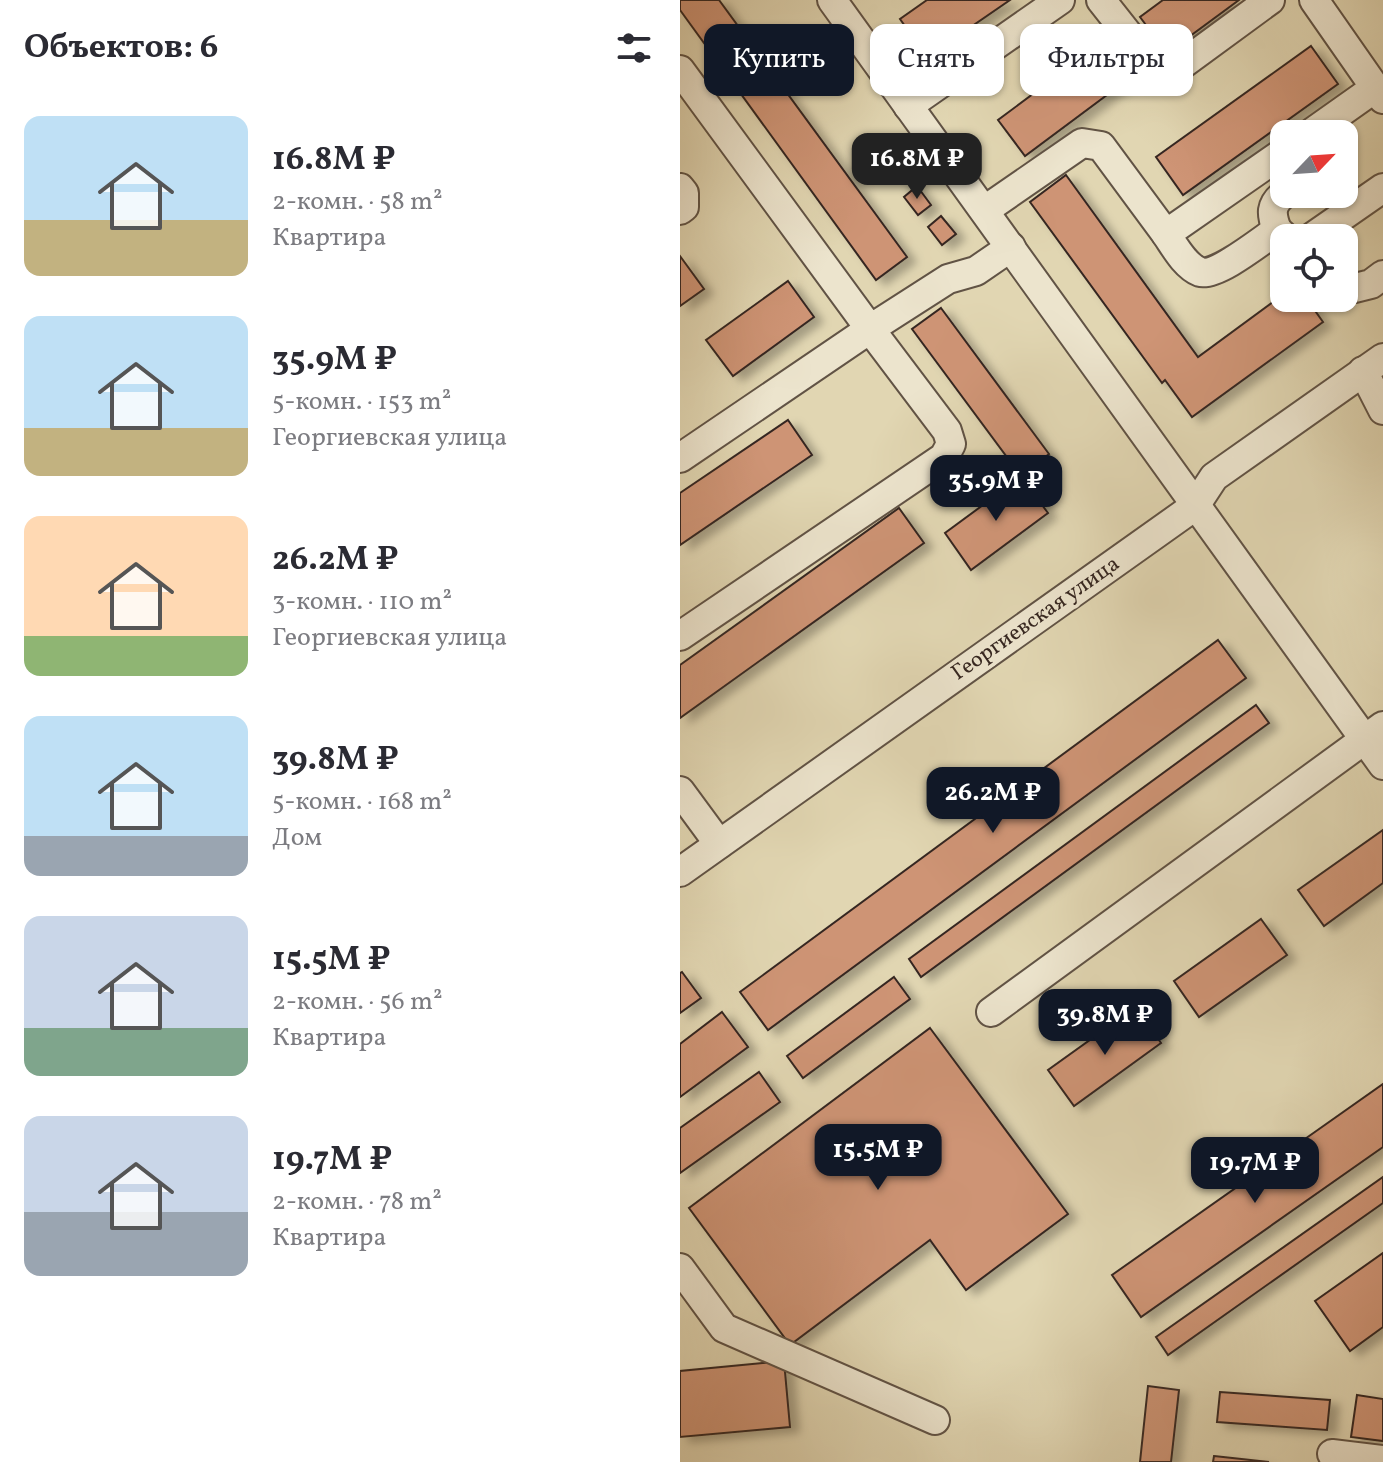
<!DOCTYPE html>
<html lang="ru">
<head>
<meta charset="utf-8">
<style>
	:root { --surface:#fff; --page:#f7f7f7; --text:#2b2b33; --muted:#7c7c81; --accent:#111827 }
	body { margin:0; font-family:Vollkorn,serif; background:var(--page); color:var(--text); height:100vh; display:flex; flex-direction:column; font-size:30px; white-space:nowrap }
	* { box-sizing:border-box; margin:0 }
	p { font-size:26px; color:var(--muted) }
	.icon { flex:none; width:44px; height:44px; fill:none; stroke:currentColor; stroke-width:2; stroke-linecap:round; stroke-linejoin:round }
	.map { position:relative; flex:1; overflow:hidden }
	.sheet { display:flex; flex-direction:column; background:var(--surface); width:680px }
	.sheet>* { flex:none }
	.top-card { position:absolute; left:24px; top:24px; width:558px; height:72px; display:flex; gap:16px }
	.needle { width:52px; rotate:65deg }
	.fabs { position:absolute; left:590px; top:120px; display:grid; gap:16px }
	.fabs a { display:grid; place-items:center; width:88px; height:88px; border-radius:16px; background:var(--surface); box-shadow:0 2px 6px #0004; font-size:40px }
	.price { position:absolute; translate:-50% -68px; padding:0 18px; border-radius:16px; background:var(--accent); color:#fff; font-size:26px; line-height:52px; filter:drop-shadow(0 2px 4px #0008) }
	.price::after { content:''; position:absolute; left:50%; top:48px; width:24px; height:18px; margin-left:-12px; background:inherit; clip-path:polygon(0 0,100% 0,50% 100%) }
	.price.active { background:#222; color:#fff }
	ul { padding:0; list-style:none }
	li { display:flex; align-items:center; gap:24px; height:200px; padding:0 24px }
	li span { display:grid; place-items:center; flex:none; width:224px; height:160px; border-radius:16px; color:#555 }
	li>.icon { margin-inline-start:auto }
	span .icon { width:96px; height:96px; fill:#fffc; stroke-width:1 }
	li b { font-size:34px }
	h2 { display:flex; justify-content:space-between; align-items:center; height:96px; padding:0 24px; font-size:34px }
	.chip { padding:0 28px; border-radius:16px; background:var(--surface); box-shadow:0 2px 6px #0004; font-size:28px; line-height:72px }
	.chip.active { background:var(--accent); color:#fff }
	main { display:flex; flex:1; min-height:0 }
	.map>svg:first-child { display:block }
	.building { fill:#ce9474; stroke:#362721; stroke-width:2; filter:url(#shadow) }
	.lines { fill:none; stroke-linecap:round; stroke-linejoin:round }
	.minor-casing { stroke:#615345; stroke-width:32 }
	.minor { stroke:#ece4cd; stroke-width:28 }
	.labels { text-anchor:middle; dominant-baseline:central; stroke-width:7; stroke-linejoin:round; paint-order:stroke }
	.street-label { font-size:22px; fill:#362721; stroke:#ece4cd }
</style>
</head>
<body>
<main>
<section class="sheet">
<h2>Объектов: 6<svg class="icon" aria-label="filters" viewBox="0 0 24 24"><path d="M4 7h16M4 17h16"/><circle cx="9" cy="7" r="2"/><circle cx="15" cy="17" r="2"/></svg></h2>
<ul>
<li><span style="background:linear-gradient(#bfe0f5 65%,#c2b280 0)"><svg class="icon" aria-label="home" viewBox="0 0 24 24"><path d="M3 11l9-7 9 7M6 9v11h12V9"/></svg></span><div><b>16.8M ₽</b><p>2-комн. · 58 m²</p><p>Квартира</p></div></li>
<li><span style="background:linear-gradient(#bfe0f5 70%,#c2b280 0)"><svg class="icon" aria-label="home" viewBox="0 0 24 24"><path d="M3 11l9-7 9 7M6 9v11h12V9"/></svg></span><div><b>35.9M ₽</b><p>5-комн. · 153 m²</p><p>Георгиевская улица</p></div></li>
<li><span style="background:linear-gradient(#ffd9b3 75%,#8fb573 0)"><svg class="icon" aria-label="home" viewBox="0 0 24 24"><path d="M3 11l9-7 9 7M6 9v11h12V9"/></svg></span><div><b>26.2M ₽</b><p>3-комн. · 110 m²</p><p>Георгиевская улица</p></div></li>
<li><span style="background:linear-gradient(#bfe0f5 75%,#9aa5b1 0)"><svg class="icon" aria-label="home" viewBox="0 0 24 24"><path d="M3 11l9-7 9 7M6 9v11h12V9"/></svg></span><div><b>39.8M ₽</b><p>5-комн. · 168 m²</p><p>Дом</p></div></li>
<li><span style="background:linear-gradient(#c9d6e8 70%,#7fa58c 0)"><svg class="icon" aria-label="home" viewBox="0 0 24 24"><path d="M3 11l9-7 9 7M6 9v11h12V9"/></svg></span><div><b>15.5M ₽</b><p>2-комн. · 56 m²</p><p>Квартира</p></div></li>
<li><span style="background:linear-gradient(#c9d6e8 60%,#9aa5b1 0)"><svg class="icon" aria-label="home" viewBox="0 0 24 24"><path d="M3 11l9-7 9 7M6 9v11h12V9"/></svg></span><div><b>19.7M ₽</b><p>2-комн. · 78 m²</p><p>Квартира</p></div></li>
</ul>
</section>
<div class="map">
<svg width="703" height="1462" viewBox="0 0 703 1462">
	<defs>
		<filter id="shadow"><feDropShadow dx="9" dy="5" stdDeviation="4" flood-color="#0004"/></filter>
	</defs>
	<rect width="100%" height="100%" fill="#e1d6b2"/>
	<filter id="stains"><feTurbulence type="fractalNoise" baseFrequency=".0025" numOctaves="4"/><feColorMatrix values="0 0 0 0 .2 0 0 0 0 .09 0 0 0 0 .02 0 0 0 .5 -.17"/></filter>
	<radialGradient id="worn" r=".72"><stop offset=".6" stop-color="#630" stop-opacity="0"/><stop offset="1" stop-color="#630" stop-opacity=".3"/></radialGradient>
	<g class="building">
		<path d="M0,0h39l188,257 -31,23 -196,-270z"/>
		<path d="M247,0h83l-83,57 -27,-38z"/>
		<path d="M483,0h76l-72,53 -27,-36z"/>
		<path d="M631,46l27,38 -155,111 -27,-38z"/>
		<path d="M416,47l27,36 -98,73 -27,-36z"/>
		<path d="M386,175l132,182 86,-63v4h22l17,24 -131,95 -27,-37 -3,3 -132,-181z"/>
		<path d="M237,186l14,19 -13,10 -14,-18z"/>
		<path d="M261,216l15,18 -14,11 -14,-18z"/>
		<path d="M0,256l24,33 -24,17z"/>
		<path d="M108,281l26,36 -81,59 -27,-36z"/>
		<path d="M261,308l108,146 -28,22 -109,-147z"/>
		<path d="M108,420l24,35 -132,90v-52z"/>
		<path d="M341,477l27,36 -77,57 -26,-37z"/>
		<path d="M219,508l25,35 -244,175v-53z"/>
		<path d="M538,640l28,38 -478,352 -28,-38z"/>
		<path d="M576,705l13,18 -348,254 -12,-18z"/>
		<path d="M703,830v53l-59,43 -26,-36z"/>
		<path d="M581,919l26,36 -88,62 -25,-36z"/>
		<path d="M2,972l19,26 -21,15v-40z"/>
		<path d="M214,977l16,22 -107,79 -16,-22z"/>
		<path d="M456,1007l25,36 -87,63 -26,-36z"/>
		<path d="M42,1012l26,35 -68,50v-53z"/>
		<path d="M250,1028l138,186 -102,76 -36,-50 -140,105 -101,-137z"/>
		<path d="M79,1072l21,30 -100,71v-45z"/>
		<path d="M703,1084v63l-242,170 -29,-42z"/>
		<path d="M703,1177v26l-215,152 -12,-18z"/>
		<path d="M703,1253v74l-33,24 -35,-50z"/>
		<path d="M104,1361l6,66 -110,10v-66z"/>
		<path d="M468,1386l31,4 -8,72h-31z"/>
		<path d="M540,1392l110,8 -3,30 -110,-8z"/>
		<path d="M677,1395l26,4v42l-32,-4z"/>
		<path d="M534,1456l55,6h-56z"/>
	</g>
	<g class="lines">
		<defs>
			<g id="minor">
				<path d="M152,0l551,765"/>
				<path d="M421,0l56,71 12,3 101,-74"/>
				<path d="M634,0l69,99"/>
				<path d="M0,70l190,259 78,-50 28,-8 35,-24"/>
				<path d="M228,106l152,-106"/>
				<path d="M630,134l65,-46"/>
				<path d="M0,188l4,5v14l-4,3"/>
				<path d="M305,210l97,-67 19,3 65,88 118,-82"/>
				<path d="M597,230c-6,-16 -7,-25 7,-36"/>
				<path d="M486,234c9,13 19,32 34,38 16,5 62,-32 77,-42l9,8"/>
				<path d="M631,238l72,-50"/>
				<path d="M664,281l11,7 16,-4 12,-9"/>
				<path d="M683,371l20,39"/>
				<path d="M0,458l190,-129 77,102 4,13 -7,13 -264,179"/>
				<path d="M0,791l39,53"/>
				<path d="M0,872l515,-366 19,-29 169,-119"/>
				<path d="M311,1012l392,-286"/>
				<path d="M0,1268l44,60 211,92"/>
				<path d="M652,1454l51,6"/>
			</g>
		</defs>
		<use href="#minor" class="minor-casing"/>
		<use href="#minor" class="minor"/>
	</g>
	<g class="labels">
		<g class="street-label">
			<text transform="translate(356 619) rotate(-35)">Георгиевская улица</text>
		</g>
	</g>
	<rect width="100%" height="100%" filter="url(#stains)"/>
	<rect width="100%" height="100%" fill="url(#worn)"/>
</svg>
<div class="fabs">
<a><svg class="needle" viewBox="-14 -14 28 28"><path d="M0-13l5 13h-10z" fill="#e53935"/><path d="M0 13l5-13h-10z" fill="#7c7c81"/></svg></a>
<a><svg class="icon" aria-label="locate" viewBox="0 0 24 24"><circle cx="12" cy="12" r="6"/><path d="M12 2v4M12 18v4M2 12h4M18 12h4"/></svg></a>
</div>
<b class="price active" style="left:237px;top:201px">16.8M ₽</b>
<b class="price" style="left:316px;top:523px">35.9M ₽</b>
<b class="price" style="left:313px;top:835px">26.2M ₽</b>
<b class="price" style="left:425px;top:1057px">39.8M ₽</b>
<b class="price" style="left:198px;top:1192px">15.5M ₽</b>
<b class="price" style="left:575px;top:1205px">19.7M ₽</b>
<div class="top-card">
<a class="chip active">Купить</a>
<a class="chip">Снять</a>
<a class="chip">Фильтры</a>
</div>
</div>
</main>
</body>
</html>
